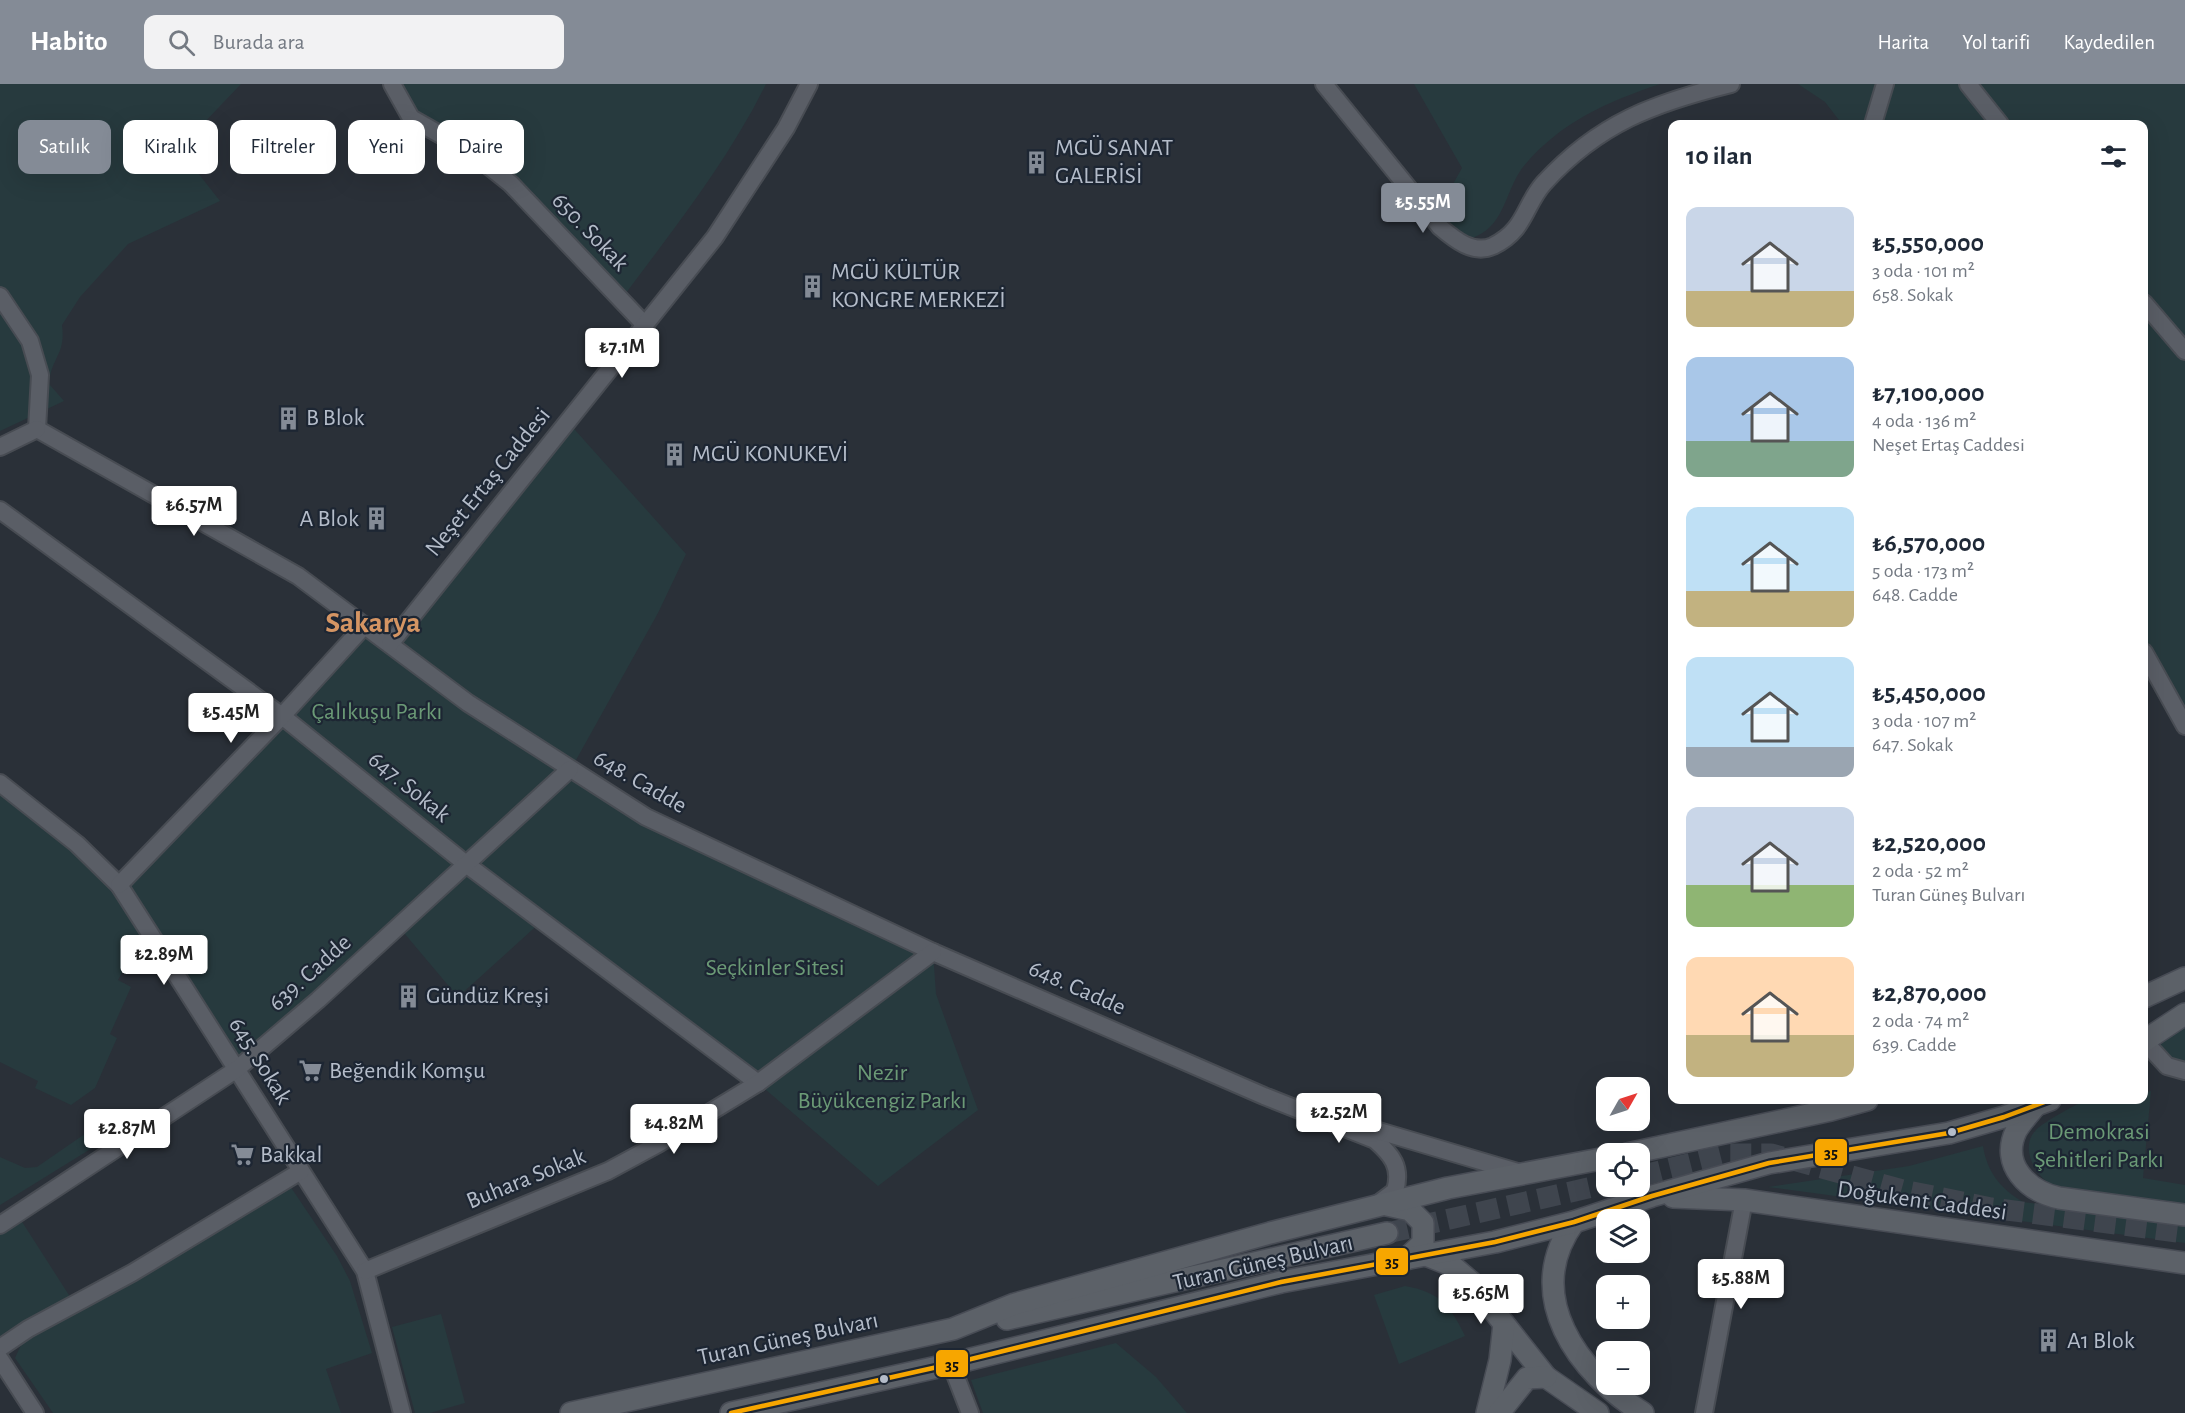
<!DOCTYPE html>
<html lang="tr">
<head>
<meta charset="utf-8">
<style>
	:root { --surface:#fff; --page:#f2f2f3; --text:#1f2937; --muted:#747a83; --accent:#848b96 }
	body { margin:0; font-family:"Alegreya Sans",sans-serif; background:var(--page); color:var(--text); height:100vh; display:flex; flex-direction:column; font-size:22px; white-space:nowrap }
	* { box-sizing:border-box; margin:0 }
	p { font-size:20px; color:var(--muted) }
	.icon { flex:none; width:33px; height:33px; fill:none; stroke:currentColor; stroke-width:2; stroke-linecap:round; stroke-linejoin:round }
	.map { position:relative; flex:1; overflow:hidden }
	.drawer { position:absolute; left:1668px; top:36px; width:480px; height:984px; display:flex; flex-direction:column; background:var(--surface); border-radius:12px; box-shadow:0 6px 24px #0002 }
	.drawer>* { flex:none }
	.banner { position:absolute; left:18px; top:36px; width:570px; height:54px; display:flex; gap:12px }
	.needle { width:39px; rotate:51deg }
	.fabs { position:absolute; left:1596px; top:993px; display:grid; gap:12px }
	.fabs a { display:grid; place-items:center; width:54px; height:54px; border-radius:12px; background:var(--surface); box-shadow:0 6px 24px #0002; font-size:30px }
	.price { position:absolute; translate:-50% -51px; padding:0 14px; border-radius:6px; background:#fff; color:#222; font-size:20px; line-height:39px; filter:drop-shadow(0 2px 3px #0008) }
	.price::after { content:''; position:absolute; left:50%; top:36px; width:18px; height:14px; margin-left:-9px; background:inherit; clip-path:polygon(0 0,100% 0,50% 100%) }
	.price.on { background:var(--accent); color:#fff }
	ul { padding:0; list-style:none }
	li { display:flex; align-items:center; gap:18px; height:150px; padding:0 18px }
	li span { display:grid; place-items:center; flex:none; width:168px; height:120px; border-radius:12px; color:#555 }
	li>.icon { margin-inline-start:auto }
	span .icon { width:72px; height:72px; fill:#fffc; stroke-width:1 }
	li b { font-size:26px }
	h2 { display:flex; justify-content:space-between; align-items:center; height:72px; padding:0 18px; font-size:26px }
	.chip { padding:0 21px; border-radius:12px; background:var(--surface); box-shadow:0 6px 24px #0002; font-size:21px; line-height:54px }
	.chip.on { background:var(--accent); color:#fff }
	header { display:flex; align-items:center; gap:36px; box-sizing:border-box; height:84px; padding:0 30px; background:var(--accent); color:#fff }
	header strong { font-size:28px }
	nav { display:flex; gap:33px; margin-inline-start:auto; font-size:21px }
	.search { width:420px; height:54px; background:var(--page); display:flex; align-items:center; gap:15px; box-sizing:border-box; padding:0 21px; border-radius:12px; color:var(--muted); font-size:22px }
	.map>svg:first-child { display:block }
	.green { fill:#273a3e }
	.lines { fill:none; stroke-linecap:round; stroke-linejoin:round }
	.major-tunnel { stroke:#3f454e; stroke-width:21; stroke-dasharray:21 10; stroke-linecap:butt }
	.minor-casing { stroke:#484c53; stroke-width:20 }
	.major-casing { stroke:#484c55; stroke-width:24 }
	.minor { stroke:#5a5e66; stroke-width:16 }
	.major { stroke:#5c6168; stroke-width:21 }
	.bus-1-casing { stroke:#1d2633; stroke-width:9 }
	.bus-1 { stroke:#f7a600; stroke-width:4.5 }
	.bus-dot { fill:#b4bcc9; stroke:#1d2633; stroke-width:2 }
	.labels { text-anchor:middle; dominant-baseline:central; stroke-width:4.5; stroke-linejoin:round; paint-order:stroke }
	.poi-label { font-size:24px; fill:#b4bcc9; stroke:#1d2633; text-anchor:start }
	.street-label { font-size:24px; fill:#b4bcc9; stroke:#1d2633 }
	.park-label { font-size:24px; fill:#6b9a76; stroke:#1d2633 }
	.district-label { font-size:30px; font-weight:bold; fill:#d59563; stroke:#1d2633 }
	.line-badge { stroke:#1d2633; stroke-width:2 }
	.pale-badge-label { font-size:16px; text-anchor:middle; font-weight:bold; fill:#111 }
</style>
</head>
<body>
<header>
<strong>Habito</strong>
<div class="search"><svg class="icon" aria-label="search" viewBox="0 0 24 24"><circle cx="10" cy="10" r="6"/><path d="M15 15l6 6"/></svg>Burada ara</div>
<nav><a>Harita</a><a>Yol tarifi</a><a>Kaydedilen</a></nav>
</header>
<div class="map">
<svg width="2185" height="1329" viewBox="0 0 2185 1329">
	<rect width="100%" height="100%" fill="#2a3038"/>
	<g class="green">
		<path d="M0,0h241l-62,65 41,52 -92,43 -48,53 -18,28c4,30 -11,32 -13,59l15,17 -64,30z"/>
		<path d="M391,0h375c-37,75 -90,142 -140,209l-30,-23 -90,-95 -83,-55z"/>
		<path d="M1414,0h246c-53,18 -100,38 -137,83 -19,25 -18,62 -54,72l-35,-21 28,-50z"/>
		<path d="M1798,0h387v632l-41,-72v-520h-302l-17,-22z"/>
		<path d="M567,337l119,133 -28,59 -87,156 75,48 287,135 3,42 42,116 -100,76 -120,-103 -215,-163 -85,77 -59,-70 -162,142 -91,-141 -28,52 13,7 -21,47 7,4 -22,50 -24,17 -36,-17 3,-7 -38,-19v-278l119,101 246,-260 24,18z"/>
		<path d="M2185,930v57l-26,-11 -2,-29z"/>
		<path d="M2151,1007l-8,87 42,7v20l-130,-18c-18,-8 -37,-39 -19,-57 6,-7 43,-28 52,-30 16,-5 39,0 56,0v-7z"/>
		<path d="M95,1043l7,10 -5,8 -97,60v-48l25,11 12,-1z"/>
		<path d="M1983,1062c4,26 18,43 40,56l162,22v19l-417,-56 141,-21z"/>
		<path d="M288,1099l49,73 13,25 22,72 -46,16 15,44h-288l-38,-55 7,-15 12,-11z"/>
		<path d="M17,1130l57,89 -74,45v-123z"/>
		<path d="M1405,1202c34,6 45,19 60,50l-66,28 -25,-69z"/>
		<path d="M441,1230l24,89 -35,10h-15l-23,-86z"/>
		<path d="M1116,1259l40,34 31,36h-204l-12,-33z"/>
	</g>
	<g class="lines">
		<g class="major-tunnel">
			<path d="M1640,1092l88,-22h43l132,36 88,18 194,25"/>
			<path d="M1387,1149l219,-49"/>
		</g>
		<defs>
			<g id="minor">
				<path d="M392,0l19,34 60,34 40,32 133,140"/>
				<path d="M1324,0l116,143c14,12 33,28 53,19 33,-16 31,-41 51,-63 55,-60 110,-80 187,-99"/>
				<path d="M1968,0l32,40"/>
				<path d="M1873,40l12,-40"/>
				<path d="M0,212l30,45 10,34 -3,54"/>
				<path d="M2144,219l41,48"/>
				<path d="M37,345l261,147 170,127 178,114 287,135 331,144 111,44c17,15 27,27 20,51l-16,12"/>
				<path d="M0,363l37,-18"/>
				<path d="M0,426l282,206 184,148 292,219"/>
				<path d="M390,560l325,-407 71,-109 23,-44"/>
				<path d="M2144,568l41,74"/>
				<path d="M0,699l77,61 42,41 32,50 214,336 37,142"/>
				<path d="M119,801l163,-169 83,-91"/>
				<path d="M2144,957l23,25 18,5"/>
				<path d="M1362,1042l159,47"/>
				<path d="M0,1141l237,-156 81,-69 252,-231"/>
				<path d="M365,1187l243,-100 50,-27 100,-61 175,-131"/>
				<path d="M0,1264l28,-19 104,-56 169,-102"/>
				<path d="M0,1275l35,54"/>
				<path d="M951,1280l19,49"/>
				<path d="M1704,1329l40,-213"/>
			</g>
			<g id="major">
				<path d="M2144,913l41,-19"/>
				<path d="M2144,957l41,-27"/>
				<path d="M2036,1021c-7,9 -15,17 -20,26 -16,34 12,60 43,67l126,17"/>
				<path d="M1627,1070l204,-44 36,-10"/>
				<path d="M1673,1113l71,3 441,63"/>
				<path d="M1387,1121l23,5 13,13v20l-17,16"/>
				<path d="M1574,1138c-53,73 4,151 69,191"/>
				<path d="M1426,1171l25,10 20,17 75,95 52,36"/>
				<path d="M1007,1235l380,-86"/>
				<path d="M571,1329l382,-84 62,-25 255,-71 178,-45 158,-30"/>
				<path d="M731,1329l220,-49 330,-82 214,-40 79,-20 78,-26 117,-33 180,-30 55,-16 46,-17"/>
				<path d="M1487,1329l13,-53 4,-36"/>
				<path d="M1499,1329l28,-35 19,-1"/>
			</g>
		</defs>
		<use href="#minor" class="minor-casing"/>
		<use href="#major" class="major-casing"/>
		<use href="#minor" class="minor"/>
		<use href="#major" class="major"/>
		<defs>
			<path id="bus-1" d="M731,1329l220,-49 330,-82 214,-40 79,-20 78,-26 117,-33 180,-30 55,-16 46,-17"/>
		</defs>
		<use href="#bus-1" class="bus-1-casing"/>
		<use href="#bus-1" class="bus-1"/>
	</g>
	<defs>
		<symbol id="building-bare" viewBox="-9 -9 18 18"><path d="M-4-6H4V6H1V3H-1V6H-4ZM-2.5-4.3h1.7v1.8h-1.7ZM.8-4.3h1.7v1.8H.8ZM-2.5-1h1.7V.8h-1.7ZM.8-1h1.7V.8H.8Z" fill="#848b96" stroke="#1d2633" stroke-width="2.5" paint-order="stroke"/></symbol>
		<symbol id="supermarket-bare" viewBox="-9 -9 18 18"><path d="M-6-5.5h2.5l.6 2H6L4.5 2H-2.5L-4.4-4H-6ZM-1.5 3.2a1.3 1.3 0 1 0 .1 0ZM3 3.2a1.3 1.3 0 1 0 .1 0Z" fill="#848b96" stroke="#1d2633" stroke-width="2.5" paint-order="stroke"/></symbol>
	</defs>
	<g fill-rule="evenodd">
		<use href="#building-bare" x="1020" y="62" width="33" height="33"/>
		<use href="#building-bare" x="796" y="186" width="33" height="33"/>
		<use href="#building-bare" x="272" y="318" width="33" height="33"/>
		<use href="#building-bare" x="658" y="354" width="33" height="33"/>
		<use href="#building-bare" x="360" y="418" width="33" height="33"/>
		<use href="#building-bare" x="392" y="896" width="33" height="33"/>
		<use href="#supermarket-bare" x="294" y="970" width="33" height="33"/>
		<use href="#supermarket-bare" x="226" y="1054" width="33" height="33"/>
		<use href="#building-bare" x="2032" y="1240" width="33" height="33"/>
	</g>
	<g class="bus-dot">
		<circle cx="1952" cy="1048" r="5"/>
		<circle cx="884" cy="1295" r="5"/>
	</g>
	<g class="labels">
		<g class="poi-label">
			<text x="1055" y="64">MGÜ SANAT<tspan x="1055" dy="28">GALERİSİ</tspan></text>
			<text x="831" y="188">MGÜ KÜLTÜR<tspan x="831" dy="28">KONGRE MERKEZİ</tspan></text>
			<text x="306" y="334">B Blok</text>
			<text x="692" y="370">MGÜ KONUKEVİ</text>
			<text x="359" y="435" text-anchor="end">A Blok</text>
			<text x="426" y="912">Gündüz Kreşi</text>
			<text x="329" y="987">Beğendik Komşu</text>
			<text x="260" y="1071">Bakkal</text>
			<text x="2067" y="1257">A1 Blok</text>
		</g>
		<g class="street-label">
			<text transform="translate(590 148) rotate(46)">650. Sokak</text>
			<text transform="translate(488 398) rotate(-51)">Neşet Ertaş Caddesi</text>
			<text transform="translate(640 698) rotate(30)">648. Cadde</text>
			<text transform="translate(409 703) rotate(39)">647. Sokak</text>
			<text transform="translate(310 889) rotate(-42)">639. Cadde</text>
			<text transform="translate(1077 904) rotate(24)">648. Cadde</text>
			<text transform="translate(260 977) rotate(58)">645. Sokak</text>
			<text transform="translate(526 1095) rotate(-22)">Buhara Sokak</text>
			<text transform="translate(1922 1117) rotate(8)">Doğukent Caddesi</text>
			<text transform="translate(1263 1179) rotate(-13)">Turan Güneş Bulvarı</text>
			<text transform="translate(788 1255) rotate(-12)">Turan Güneş Bulvarı</text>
		</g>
		<g class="park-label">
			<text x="377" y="628">Çalıkuşu Parkı</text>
			<text x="775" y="884">Seçkinler Sitesi</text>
			<text x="882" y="989">Nezir<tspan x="882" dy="28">Büyükcengiz Parkı</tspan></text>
			<text x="2099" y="1048">Demokrasi<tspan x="2099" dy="28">Şehitleri Parkı</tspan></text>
		</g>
		<g class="district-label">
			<text x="373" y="539">Sakarya</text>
		</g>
	</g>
	<g class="line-badge">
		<rect x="1814" y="1054" width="34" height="29" rx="6" fill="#f7a600"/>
		<rect x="1375" y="1163" width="34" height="29" rx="6" fill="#f7a600"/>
		<rect x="935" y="1265" width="34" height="29" rx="6" fill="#f7a600"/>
	</g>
	<g class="pale-badge-label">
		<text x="1831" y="1074">35</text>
		<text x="1392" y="1183">35</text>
		<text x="952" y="1286">35</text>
	</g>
</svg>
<div class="fabs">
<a><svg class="needle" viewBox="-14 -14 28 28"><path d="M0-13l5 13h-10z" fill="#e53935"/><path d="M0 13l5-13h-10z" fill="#747a83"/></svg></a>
<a><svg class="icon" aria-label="locate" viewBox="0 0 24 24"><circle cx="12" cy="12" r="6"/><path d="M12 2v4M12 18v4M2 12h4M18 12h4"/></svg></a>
<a><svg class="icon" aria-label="layers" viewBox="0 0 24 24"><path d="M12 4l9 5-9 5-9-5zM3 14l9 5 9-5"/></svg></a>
<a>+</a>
<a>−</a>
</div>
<b class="price on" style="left:1423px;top:150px">₺5.55M</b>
<b class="price" style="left:622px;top:295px">₺7.1M</b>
<b class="price" style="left:194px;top:453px">₺6.57M</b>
<b class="price" style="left:231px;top:660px">₺5.45M</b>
<b class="price" style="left:164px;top:902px">₺2.89M</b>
<b class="price" style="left:1339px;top:1060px">₺2.52M</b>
<b class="price" style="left:674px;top:1071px">₺4.82M</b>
<b class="price" style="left:127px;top:1076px">₺2.87M</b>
<b class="price" style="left:1741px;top:1226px">₺5.88M</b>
<b class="price" style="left:1481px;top:1241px">₺5.65M</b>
<div class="banner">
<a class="chip on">Satılık</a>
<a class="chip">Kiralık</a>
<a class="chip">Filtreler</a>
<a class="chip">Yeni</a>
<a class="chip">Daire</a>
</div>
<section class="drawer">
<h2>10 ilan<svg class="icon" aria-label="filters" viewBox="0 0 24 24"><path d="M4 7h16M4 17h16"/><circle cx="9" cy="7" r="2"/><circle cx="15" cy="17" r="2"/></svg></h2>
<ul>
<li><span style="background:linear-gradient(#c9d6e8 70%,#c2b280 0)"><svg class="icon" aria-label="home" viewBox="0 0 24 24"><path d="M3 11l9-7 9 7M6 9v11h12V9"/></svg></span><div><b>₺5,550,000</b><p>3 oda · 101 m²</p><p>658. Sokak</p></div></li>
<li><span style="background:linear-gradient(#a9c7e8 70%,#7fa58c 0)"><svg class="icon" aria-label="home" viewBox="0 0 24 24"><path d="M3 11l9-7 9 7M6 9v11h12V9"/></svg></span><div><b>₺7,100,000</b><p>4 oda · 136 m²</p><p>Neşet Ertaş Caddesi</p></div></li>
<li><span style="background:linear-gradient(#bfe0f5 70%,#c2b280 0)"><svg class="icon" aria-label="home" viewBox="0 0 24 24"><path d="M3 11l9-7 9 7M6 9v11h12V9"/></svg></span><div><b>₺6,570,000</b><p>5 oda · 173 m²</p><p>648. Cadde</p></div></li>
<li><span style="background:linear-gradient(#bfe0f5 75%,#9aa5b1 0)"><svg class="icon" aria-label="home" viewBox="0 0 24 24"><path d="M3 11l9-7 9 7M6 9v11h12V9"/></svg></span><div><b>₺5,450,000</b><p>3 oda · 107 m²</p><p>647. Sokak</p></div></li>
<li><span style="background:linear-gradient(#c9d6e8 65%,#8fb573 0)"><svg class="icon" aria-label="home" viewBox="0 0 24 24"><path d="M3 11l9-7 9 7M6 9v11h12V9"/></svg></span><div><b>₺2,520,000</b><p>2 oda · 52 m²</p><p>Turan Güneş Bulvarı</p></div></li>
<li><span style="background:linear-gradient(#ffd9b3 65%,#c2b280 0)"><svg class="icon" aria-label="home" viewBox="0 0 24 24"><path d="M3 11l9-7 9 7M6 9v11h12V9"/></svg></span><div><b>₺2,870,000</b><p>2 oda · 74 m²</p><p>639. Cadde</p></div></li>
</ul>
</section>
</div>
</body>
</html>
